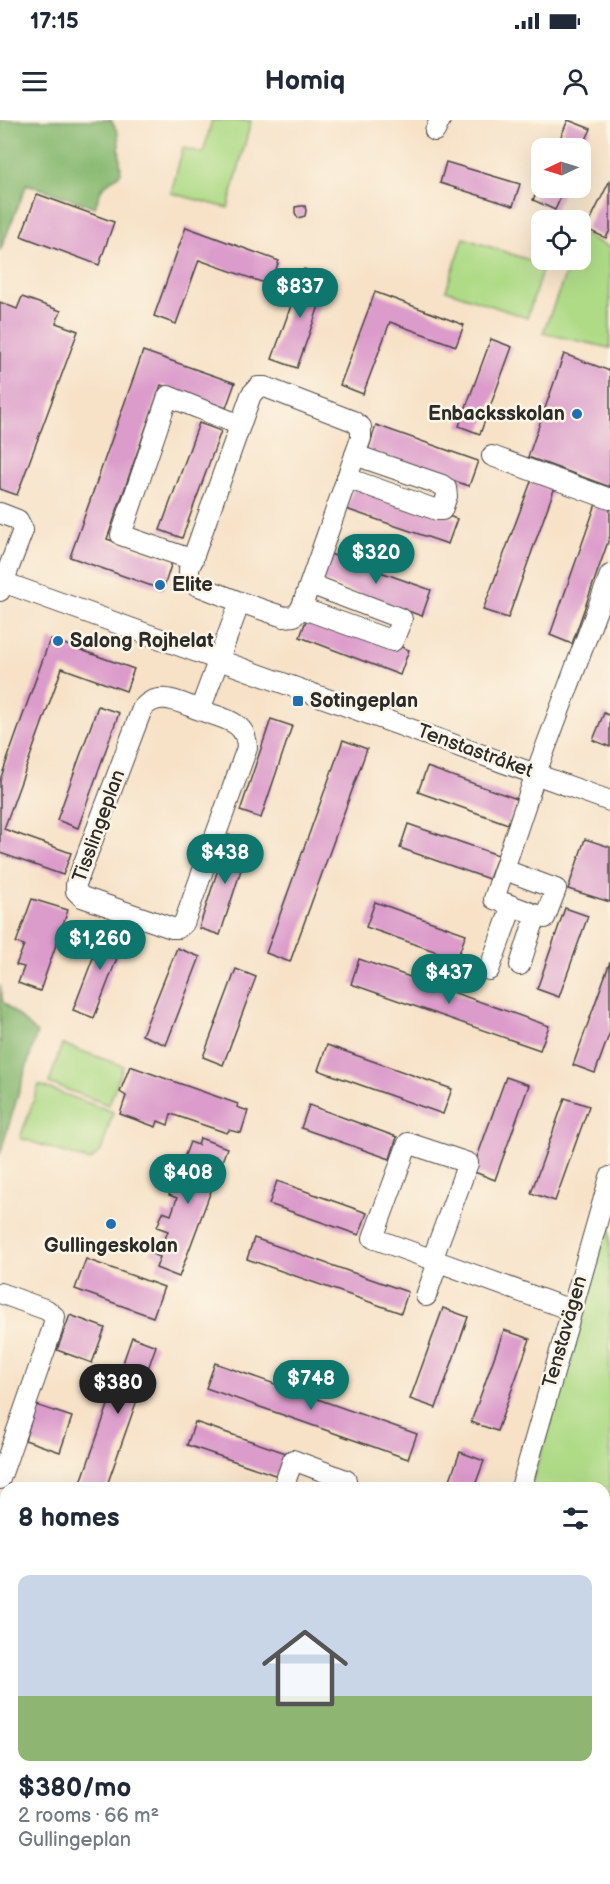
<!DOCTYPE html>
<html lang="en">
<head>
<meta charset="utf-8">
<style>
	:root { --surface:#fff; --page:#f6f6f7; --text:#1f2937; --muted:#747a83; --line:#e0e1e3; --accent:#0f766e }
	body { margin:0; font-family:"Balsamiq Sans",sans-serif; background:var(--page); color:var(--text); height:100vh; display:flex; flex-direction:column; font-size:22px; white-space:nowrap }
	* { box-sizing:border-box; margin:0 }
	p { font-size:20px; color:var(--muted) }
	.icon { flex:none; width:33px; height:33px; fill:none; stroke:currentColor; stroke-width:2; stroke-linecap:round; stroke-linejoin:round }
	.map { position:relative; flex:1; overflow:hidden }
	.side { position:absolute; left:0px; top:1362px; width:610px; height:402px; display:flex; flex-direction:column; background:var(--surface); border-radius:18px 18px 0 0; box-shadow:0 6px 24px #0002 }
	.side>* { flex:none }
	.needle { width:39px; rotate:266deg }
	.buttons { position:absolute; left:531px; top:18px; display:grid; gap:12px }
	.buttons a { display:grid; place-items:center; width:60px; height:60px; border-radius:12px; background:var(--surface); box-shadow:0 6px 24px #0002; font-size:30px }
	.price { position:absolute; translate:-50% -51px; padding:0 14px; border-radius:21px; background:var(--accent); color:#fff; font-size:20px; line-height:39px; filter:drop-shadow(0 2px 3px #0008) }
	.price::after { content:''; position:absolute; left:50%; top:36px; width:18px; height:14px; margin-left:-9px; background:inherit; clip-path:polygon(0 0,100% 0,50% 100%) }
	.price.active { background:#222; color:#fff }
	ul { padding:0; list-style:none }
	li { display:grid; align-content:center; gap:12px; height:318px; padding:0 18px }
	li+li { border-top:2px solid var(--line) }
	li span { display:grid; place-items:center; height:186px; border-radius:12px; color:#555 }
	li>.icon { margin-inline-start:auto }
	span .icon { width:108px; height:108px; fill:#fffc; stroke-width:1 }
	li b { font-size:26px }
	h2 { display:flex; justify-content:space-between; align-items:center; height:72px; padding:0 18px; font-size:26px }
	.status { display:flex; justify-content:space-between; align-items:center; height:42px; padding:0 30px; background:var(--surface); direction:ltr }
	.status svg { height:16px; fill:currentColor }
	header { display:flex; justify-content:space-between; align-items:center; height:78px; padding:0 18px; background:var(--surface); font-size:27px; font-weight:700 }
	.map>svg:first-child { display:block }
	.green { fill:#afdb87; stroke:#6d8359; stroke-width:1.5 }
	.forest { fill:#8bbb74; stroke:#5b7350; stroke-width:1.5 }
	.building { fill:#db9bcb }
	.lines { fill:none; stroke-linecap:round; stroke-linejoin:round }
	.minor-casing { stroke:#4a4643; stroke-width:22 }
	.minor { stroke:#fff; stroke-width:20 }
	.poi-dot { fill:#1f6fb2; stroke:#fcf5e5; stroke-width:2 }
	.labels { text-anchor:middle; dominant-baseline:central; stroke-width:5; stroke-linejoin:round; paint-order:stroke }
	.poi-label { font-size:20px; font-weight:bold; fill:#2b2b2b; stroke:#fcf5e5; text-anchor:start }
	.street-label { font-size:20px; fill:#2b2b2b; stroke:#fcf5e5 }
</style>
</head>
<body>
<div class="status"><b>17:15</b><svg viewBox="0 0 49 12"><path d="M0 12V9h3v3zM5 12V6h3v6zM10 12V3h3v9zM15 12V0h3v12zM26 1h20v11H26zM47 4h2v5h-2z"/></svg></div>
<header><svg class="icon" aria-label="menu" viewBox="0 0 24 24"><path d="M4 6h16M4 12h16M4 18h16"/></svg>Homiq<svg class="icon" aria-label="person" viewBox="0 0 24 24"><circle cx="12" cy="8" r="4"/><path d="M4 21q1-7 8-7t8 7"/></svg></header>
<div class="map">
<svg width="610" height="1764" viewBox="0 0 610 1764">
	<rect width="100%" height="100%" fill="#fcf5e5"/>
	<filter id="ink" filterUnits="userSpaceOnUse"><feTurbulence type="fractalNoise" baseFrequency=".0167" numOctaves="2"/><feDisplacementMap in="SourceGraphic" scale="12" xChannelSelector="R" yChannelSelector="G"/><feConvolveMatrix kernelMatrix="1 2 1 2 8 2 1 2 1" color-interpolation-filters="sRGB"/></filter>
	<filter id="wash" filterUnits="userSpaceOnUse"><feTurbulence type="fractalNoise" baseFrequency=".008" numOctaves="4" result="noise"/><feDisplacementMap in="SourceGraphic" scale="24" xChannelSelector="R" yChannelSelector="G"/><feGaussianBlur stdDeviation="1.35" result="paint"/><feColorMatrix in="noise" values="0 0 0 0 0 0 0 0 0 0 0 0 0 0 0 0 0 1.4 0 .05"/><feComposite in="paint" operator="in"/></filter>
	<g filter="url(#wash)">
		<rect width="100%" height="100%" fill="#f7e2c8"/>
		<g class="green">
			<path d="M212,0l39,1 -23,87 -57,-15 12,-45 20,5z"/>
			<path d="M581,113l29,15v100l-67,-15 28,-73h9z"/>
			<path d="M464,118l80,27 -17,53 -81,-28z"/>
			<path d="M62,924l61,22 -14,39 -60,-22z"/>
			<path d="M39,965l74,27 -12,39 -11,10 -70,-23z"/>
			<path d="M610,1093v566l-5,6 -1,-297h-74l48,-156z"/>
			<path d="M374,1758h153l-5,6h-151z"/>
		</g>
		<g class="forest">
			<path d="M0,0h111l7,13 3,40 -19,15 -7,19 -68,-23 -27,67z"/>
			<path d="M0,865l3,17 34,31 -37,121z"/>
			<path d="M610,1659v105h-88l5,-6h77l1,-93z"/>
		</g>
		<g id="blocks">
			<g class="building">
				<path d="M568,0l23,9 -9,19h-26z"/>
				<path d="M446,42l74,22 -7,22 -73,-23z"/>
				<path d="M542,60v8h23l-10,22 -22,-10z"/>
				<path d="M610,60v50l-4,8 -20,-9z"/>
				<path d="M37,74l77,28 -15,43 -78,-29z"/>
				<path d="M301,86h4l1,5 -1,5 -7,2 -3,-5v-6z"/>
				<path d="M186,107l93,34 -9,24 -71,-25 -23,64 -22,-8z"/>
				<path d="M304,149l25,9 -32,90 -25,-9z"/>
				<path d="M375,172l89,33 -8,21 -66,-24 -27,72 -23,-9z"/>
				<path d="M22,177l39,14 -5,12 22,8 -61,164 -17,-6v-187l17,7z"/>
				<path d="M491,219l21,8 -32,87 -21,-8z"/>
				<path d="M143,231l92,32 -9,25 -65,-23 -54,154 65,23 -9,28 -93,-33z"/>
				<path d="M564,234l46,17v116l-82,-30z"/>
				<path d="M199,303l22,8 -39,107 -22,-8z"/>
				<path d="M376,305l102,36 -9,25 -101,-36z"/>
				<path d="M532,359l23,8 -47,131 -25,-8z"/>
				<path d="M355,364l102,35 -9,25 -102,-35z"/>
				<path d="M597,381l13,6v29l-38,108 -22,-9z"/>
				<path d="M330,434l101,36 -9,26 -101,-36z"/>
				<path d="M309,492l100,38 -9,25 -100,-38z"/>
				<path d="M50,519l84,30 -8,22 -64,-23 -58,161 67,24 -8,22 -63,-22v-73z"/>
				<path d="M98,586l21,7 -41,115 -21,-8z"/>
				<path d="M604,593l6,3v31l-17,-7z"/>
				<path d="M271,599l21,7 -31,92 -21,-7z"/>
				<path d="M343,620l24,9 -77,213 -24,-9z"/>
				<path d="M427,647l90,32 -9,25 -90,-32z"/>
				<path d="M408,704l90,31 -9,24 -89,-31z"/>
				<path d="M229,715l21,7 -30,93 -21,-7z"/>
				<path d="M585,719l25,8v55l-42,-13z"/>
				<path d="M32,779l36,11 -28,81 -22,-8 6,-16 -8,-2 8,-20 -8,-2z"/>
				<path d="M375,782l91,32 -9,25 -91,-32z"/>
				<path d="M565,788l23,8 -29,81 -22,-8z"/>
				<path d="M106,804l21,8 -33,86 -21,-8z"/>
				<path d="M177,828l23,9 -34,88 -24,-10z"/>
				<path d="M359,839l190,67 -9,24 -189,-66z"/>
				<path d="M610,842v70l-15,41 -22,-8z"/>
				<path d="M236,849l20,8 -33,88 -20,-8z"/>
				<path d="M327,925l125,44 -9,25 -125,-44z"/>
				<path d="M130,946l108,38 -1,3 11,4 -7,22 -12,-3 -2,3 -56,-19 -3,11 -10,-4 -2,6 -36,-13 6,-18 -6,-4z"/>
				<path d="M506,957l23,8 -34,95 -23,-9z"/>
				<path d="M565,978l24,8 -34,95 -24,-8z"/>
				<path d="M309,985l88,32 -7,22 -89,-31z"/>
				<path d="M200,1018l27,10 -48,129 -23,-9 4,-11 -10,-4 5,-13 8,4 5,-13 -11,-4 6,-15 8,3 6,-17 -8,-3 7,-19 7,3 7,-17 -7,-2 7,-18 8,3z"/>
				<path d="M277,1061l90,32 -8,22 -90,-31z"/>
				<path d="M254,1118l154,54 -7,21 -154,-54z"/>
				<path d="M86,1139l78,28 -11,30 -78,-28z"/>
				<path d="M443,1188l25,9 -32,91 -26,-9z"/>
				<path d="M70,1195l35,13 -13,35 -35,-13z"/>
				<path d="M504,1210l26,9 -33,92 -26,-9z"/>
				<path d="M132,1217l24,9 -50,142h-27z"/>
				<path d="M215,1243l202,71 -9,25 -202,-71z"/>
				<path d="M36,1285l36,12 -12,35 -35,-12z"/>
				<path d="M195,1302l91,31 -8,23 -91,-31z"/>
				<path d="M460,1332l24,9 -10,27h-27z"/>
				<path d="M6,1376v42l-6,-2v-23z"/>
				<path d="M0,1627l6,2v20l-6,17z"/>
				<path d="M88,1758h26l-2,6h-27z"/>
				<path d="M234,1758h64l6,2 -2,4h-52z"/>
			</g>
		</g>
	</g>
	<g filter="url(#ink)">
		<use href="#blocks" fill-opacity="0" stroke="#4a4643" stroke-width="1.5"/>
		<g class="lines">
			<defs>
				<g id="minor">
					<path d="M435,11l5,-11"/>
					<path d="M492,336l118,43"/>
					<path d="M347,358l90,32h5l5,-14 -1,-8 -4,-3 -87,-30"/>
					<path d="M0,393l18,7 5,10 -23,61"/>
					<path d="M193,440l-72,-25 47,-139 72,29"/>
					<path d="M0,461l610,220"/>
					<path d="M301,488l92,33 9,-22 -92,-35"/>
					<path d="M200,590c-20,-7 -42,-21 -58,-1l-66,175v7l6,6 90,31h6l6,-5 63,-175c0,-28 -25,-29 -47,-38l40,-108 -44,-17 -7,-6v-10l62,-174 7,-8h7l88,34 8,6v11l-60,171 -7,7 -10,1 -44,-15"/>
					<path d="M505,750l51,19 -11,29 -51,-19 42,-126 74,-198"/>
					<path d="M520,845l16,-50"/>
					<path d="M489,850l23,-64"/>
					<path d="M432,1140l36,-97 -60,-20 -35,95 198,72"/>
					<path d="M0,1173l47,17 8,7 -3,13 -52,149"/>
					<path d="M426,1176l12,-34"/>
					<path d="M283,1368l10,-28 53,20 -3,8"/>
					<path d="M521,1368l89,-311"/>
					<path d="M0,1458l6,2"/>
					<path d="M362,1764l3,-6"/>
				</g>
			</defs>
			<use href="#minor" class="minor-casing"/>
			<use href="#minor" class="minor"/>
		</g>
	</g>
	<g class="poi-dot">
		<circle cx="577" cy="294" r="6"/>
		<circle cx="160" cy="465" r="6"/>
		<circle cx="58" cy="521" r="6"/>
		<rect x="292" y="575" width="12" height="12" rx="3"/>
		<circle cx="111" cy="1104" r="6"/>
	</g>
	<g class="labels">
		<g class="poi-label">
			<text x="565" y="294" text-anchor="end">Enbacksskolan</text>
			<text x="172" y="465">Elite</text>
			<text x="70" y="521">Salong Rojhelat</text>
			<text x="310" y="581">Sotingeplan</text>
			<text x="111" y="1126" text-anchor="middle">Gullingeskolan</text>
		</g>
		<g class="street-label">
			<text transform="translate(475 631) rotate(20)">Tenstastråket</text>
			<text transform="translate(99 706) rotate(-70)">Tisslingeplan</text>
			<text transform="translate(565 1212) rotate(-74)">Tenstavägen</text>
		</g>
	</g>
</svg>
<div class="buttons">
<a><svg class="needle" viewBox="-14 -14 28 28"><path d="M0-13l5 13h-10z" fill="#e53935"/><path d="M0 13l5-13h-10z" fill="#747a83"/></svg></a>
<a><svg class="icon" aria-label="locate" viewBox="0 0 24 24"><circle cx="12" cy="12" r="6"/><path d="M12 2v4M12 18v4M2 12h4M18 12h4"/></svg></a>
</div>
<b class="price" style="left:300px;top:199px">$837</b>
<b class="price" style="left:376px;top:465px">$320</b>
<b class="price" style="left:225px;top:765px">$438</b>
<b class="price" style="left:100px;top:851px">$1,260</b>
<b class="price" style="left:449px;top:885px">$437</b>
<b class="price" style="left:188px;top:1085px">$408</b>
<b class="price" style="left:311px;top:1291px">$748</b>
<b class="price active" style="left:118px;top:1295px">$380</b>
<section class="side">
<h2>8 homes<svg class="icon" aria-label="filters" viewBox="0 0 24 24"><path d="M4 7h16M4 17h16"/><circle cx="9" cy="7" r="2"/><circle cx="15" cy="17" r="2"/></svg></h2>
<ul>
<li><span style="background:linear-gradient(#c9d6e8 65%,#8fb573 0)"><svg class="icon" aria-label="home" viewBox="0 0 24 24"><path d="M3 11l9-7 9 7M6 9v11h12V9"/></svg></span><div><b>$380/mo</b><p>2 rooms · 66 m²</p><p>Gullingeplan</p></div></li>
</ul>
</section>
</div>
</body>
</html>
